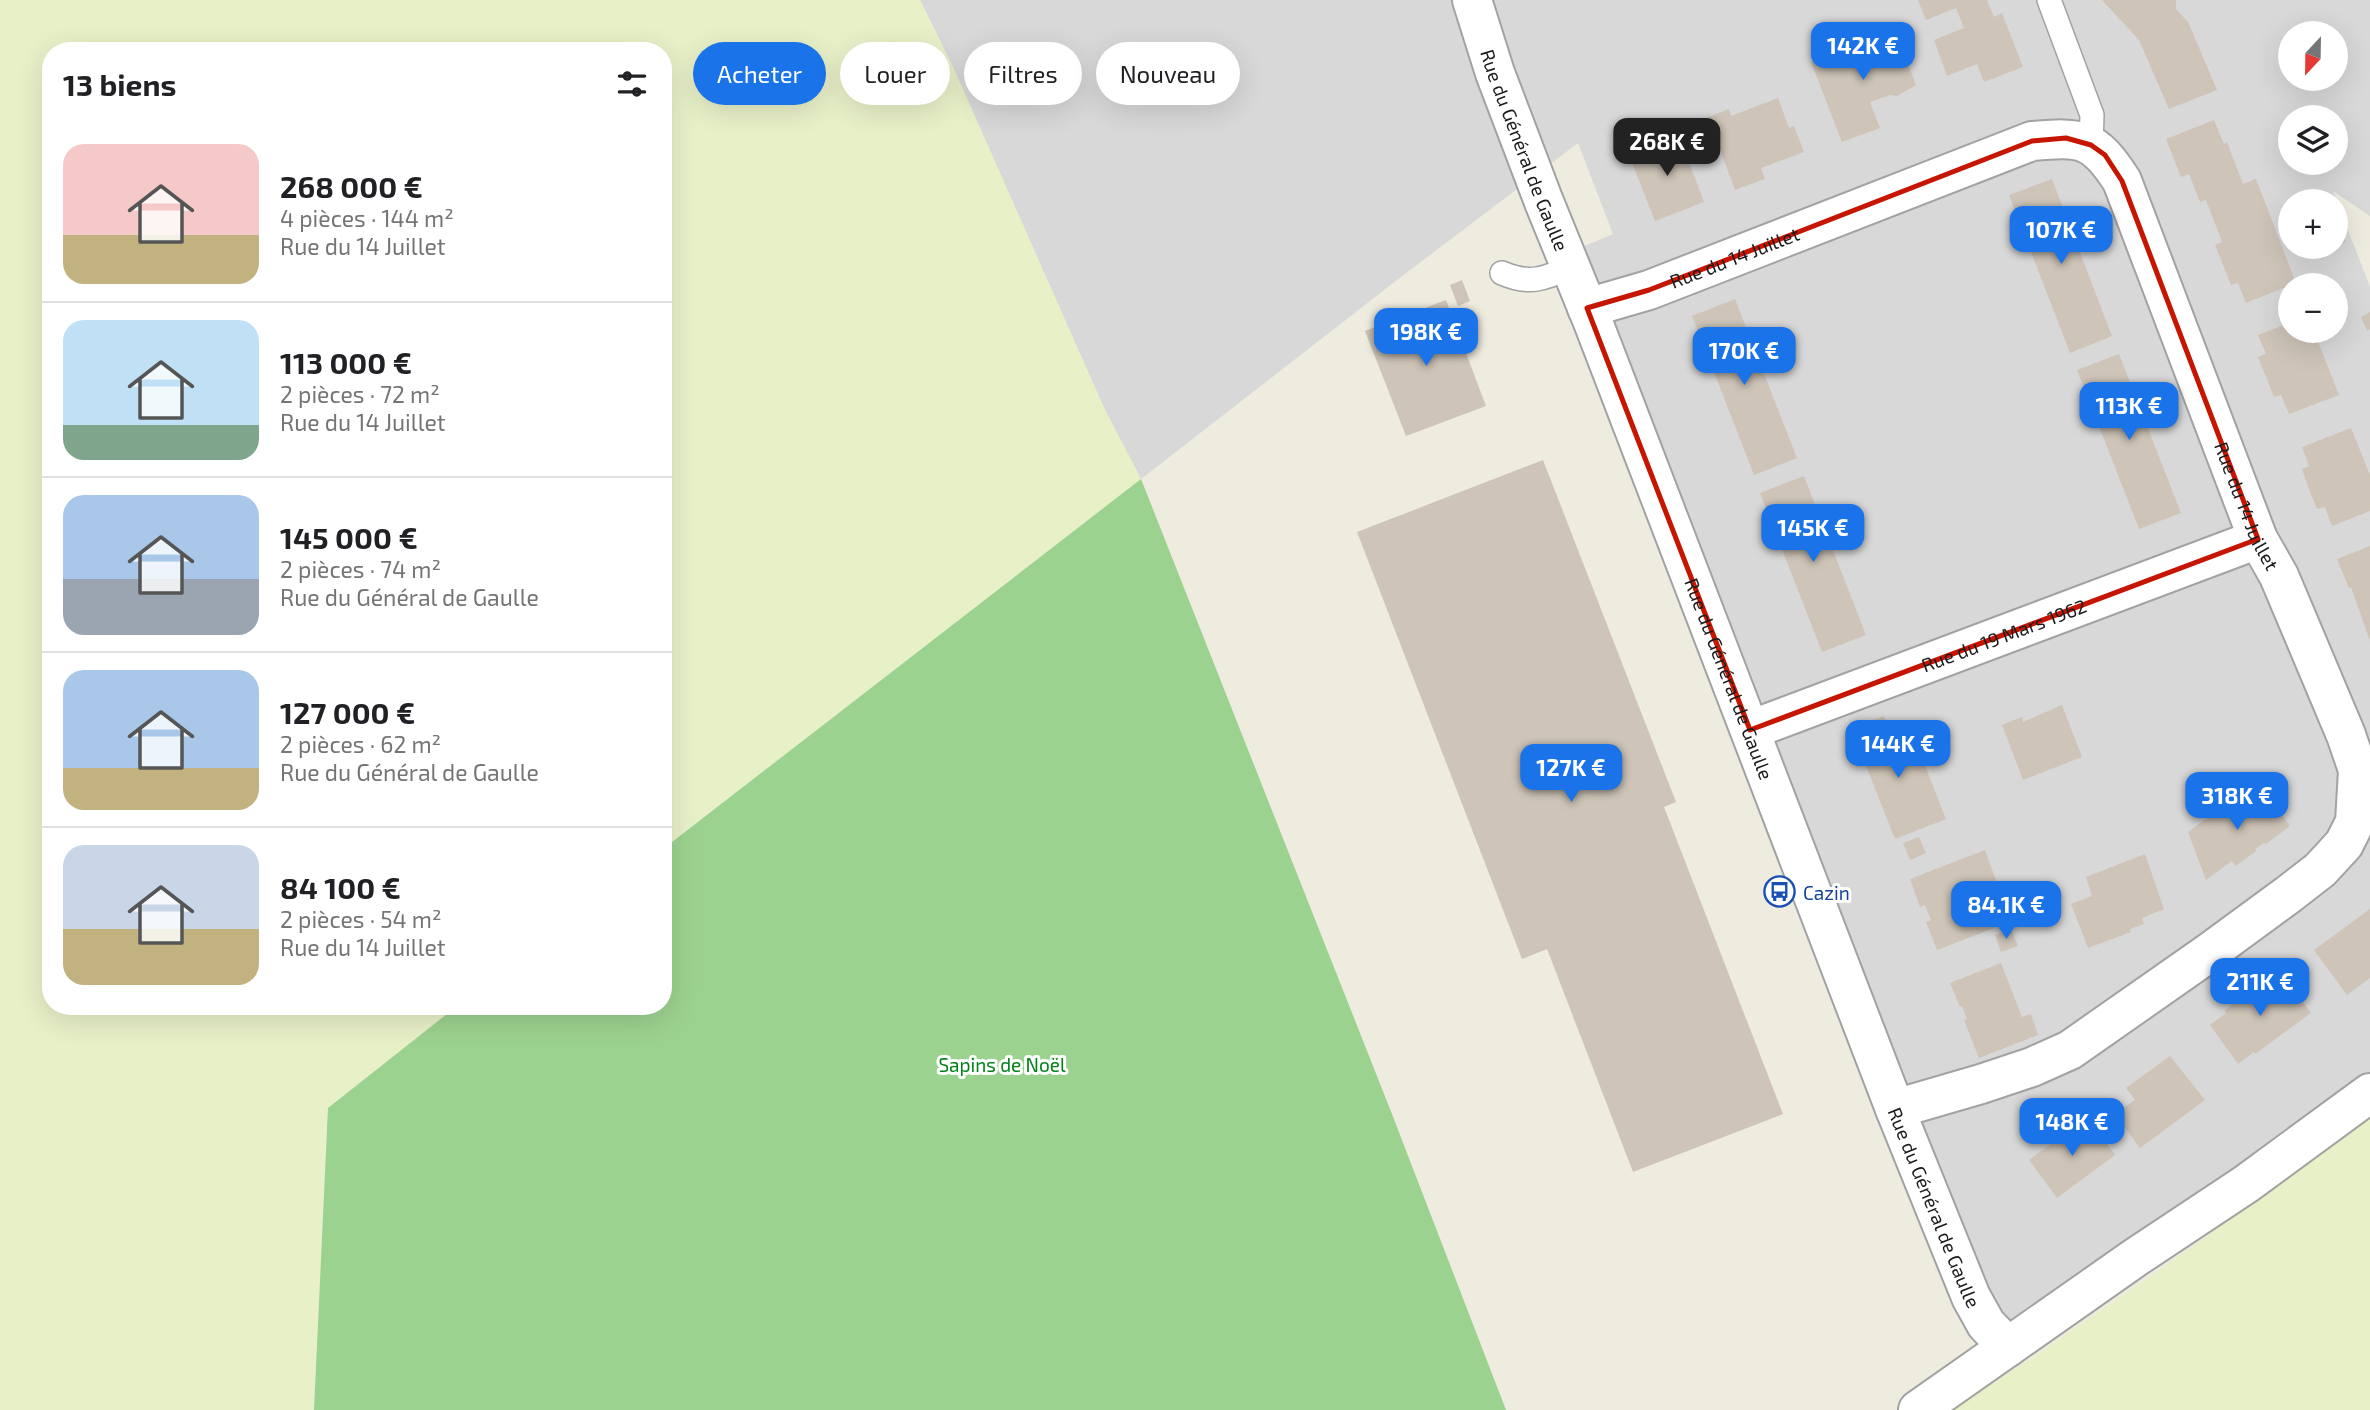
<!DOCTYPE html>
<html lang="fr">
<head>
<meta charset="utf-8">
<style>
	:root { --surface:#fff; --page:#f6f6f6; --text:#202124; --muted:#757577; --line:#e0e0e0; --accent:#1a73e8 }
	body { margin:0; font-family:"Exo 2",sans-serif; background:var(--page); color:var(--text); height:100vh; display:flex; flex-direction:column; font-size:26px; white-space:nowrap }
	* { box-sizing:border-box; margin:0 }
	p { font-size:23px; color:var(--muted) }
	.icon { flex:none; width:38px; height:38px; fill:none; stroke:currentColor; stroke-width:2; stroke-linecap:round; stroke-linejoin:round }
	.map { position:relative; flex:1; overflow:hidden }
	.details { position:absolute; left:42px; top:42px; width:630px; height:973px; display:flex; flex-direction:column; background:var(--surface); border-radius:28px; box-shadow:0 7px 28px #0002 }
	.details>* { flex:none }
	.banner { position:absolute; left:693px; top:42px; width:665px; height:63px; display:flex; gap:14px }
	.needle { width:46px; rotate:202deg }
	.fabs { position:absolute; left:2278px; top:21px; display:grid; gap:14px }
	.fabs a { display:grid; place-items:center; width:70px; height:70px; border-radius:50%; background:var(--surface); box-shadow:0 7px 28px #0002; font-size:35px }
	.price { position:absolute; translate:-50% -60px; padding:0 16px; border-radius:14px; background:var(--accent); color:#fff; font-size:23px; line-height:46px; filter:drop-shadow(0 2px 4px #0008) }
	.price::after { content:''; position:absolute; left:50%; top:42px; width:21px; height:16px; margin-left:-10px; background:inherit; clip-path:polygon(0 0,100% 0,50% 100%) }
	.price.current { background:#222; color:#fff }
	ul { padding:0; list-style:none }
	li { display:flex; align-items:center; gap:21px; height:175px; padding:0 21px }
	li+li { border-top:2px solid var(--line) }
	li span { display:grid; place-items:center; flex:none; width:196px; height:140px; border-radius:21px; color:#555 }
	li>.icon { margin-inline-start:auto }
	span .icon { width:84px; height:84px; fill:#fffc; stroke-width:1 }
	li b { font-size:30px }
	h2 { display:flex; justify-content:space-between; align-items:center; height:84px; padding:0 21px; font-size:30px }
	.chip { padding:0 24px; border-radius:32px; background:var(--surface); box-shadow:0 7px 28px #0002; font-size:24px; line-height:63px }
	.chip.current { background:var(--accent); color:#fff }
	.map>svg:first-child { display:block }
	.residential { fill:#d9d8d8; fill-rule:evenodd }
	.farmland { fill:#e8f0c8 }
	.forest { fill:#9cd28f }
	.building { fill:#cec4b8 }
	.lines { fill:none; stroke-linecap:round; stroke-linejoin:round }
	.service-casing { stroke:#a2a2a2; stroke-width:26 }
	.minor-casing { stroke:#a2a2a2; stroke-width:42 }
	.service { stroke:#fff; stroke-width:23 }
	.minor { stroke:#fff; stroke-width:38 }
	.marked { fill:none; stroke:#c61500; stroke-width:5; stroke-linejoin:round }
	.labels { text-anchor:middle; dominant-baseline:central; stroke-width:6; stroke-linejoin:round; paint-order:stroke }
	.street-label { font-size:19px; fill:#1b1b1b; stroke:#fff }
	.transit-label { font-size:19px; fill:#164399; stroke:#fff; text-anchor:start }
	.park-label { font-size:19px; fill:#008219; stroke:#fff }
</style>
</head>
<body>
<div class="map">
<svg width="2370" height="1410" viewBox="0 0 2370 1410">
	<rect width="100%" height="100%" fill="#eeebdf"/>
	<path class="residential" d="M920,0h1450v216l-37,-25 37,96v806l-362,254 -442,-1093 47,-20 -35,-91 -181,137 -256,199 -37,-71 -151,-341zM2291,33h45v46h-45zM2291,117h45v46h-45zM2291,201h45v46h-45zM2291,285h45v46h-45z"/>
	<g class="farmland">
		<path d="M0,0h920l33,67 151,341 37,71 -478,370v-798h-612v955h406l-129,102 -14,302h-314z"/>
		<path d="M2370,1116v294h-417l91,-60 154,-107z"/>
	</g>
	<path class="forest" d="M1141,479l249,630 116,301h-1192l14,-302 129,-102h206v-157z"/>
	<g class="building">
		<path d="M1918,0h69l7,17 8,-4 21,54 -39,15 -7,-18 -30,12 -13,-36 30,-12 -8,-20 -30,12z"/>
		<path d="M2102,0h74v9l12,13 29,68 -48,19 -30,-69z"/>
		<path d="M1895,30l21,55 -19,11 -7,-1 -20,7 10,26 -38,14 -31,-80z"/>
		<path d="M1778,98l11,30 5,-2 10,26 -43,16 4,11 -30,11 -27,-73 21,-8 2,7z"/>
		<path d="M2214,120l10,24 3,-2 16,42 13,-5 40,104 -50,20 -8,-20 -7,2 -16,-40 7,-3 -16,-42 -6,2 -11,-28 -8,3 -15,-38z"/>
		<path d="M1679,136l25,66 -49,19 -26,-66z"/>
		<path d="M2052,179l60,157 -42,17 -61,-158z"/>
		<path d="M2340,227l6,15 -10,4v-17z"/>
		<path d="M1462,280l8,21 -12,5 -8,-21z"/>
		<path d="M1735,299l62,159 -43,17 -62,-159z"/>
		<path d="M1446,300l40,106 -80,30 -41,-105z"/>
		<path d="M2370,312v17l-3,2 -6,-14z"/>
		<path d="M2291,322v9h23l25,64 -50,19 -8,-19 -7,2 -16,-40 8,-3 -8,-19z"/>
		<path d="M2119,354l62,159 -42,16 -62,-159z"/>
		<path d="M2351,428l19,47v36l-38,15 -7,-19 -8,2 -8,-20 -7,-20 7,-3 -7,-19z"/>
		<path d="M1543,460l133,342 -12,5 119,307 -150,58 -86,-223 -25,10 -165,-427z"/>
		<path d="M1804,476l62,159 -44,17 -62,-159z"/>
		<path d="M2370,546v95l-19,-54 -2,1 -12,-29z"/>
		<path d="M2062,705l20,52 -59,23 -21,-55 20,-8 1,5z"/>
		<path d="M1884,716l17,44 19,-7 26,66 -51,20 -44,-111z"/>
		<path d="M2261,785l29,41 -24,18 -2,-1 -9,6 1,2 -20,15 -4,-5 -26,19 -18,-48 37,-27 7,1z"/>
		<path d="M1919,837l7,16 -16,7 -7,-17z"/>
		<path d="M1985,850l13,36 -18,6 14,36 -57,22 -11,-28 5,-2 -6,-15 -5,2 -10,-28z"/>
		<path d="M2145,854l19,55 -22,9 2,6 -14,5 1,3 -43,16 -17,-44 21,-8 -6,-19z"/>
		<path d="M2370,909v69l-23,17 -33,-45z"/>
		<path d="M2011,929l7,17 -17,6 -6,-17z"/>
		<path d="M2001,963l21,54 9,-3 7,21 -59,23 -15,-38 3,-1 -5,-13 -2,1 -10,-24z"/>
		<path d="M2280,971l31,42 -56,41 -1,-2 -16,12 -28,-39 16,-12 -2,-2z"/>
		<path d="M2170,1056l35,44 -65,48 -25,-34 20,-14 -9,-12z"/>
		<path d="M2088,1117l27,38 -58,43 -28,-38z"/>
	</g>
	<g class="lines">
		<defs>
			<g id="service">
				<path d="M2049,0l43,115 -1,30"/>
				<path d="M1502,273c27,12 43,6 68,-6"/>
			</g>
			<g id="minor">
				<path id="s1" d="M1472,0l23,73 49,129 49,120 302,787 76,188 15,27 22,23"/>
				<path id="s2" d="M1587,308l62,-18 383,-149c50,-4 62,-4 90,40l136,358 21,37 67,159 12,35 -3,52 -11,22 -24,26 -31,24 -79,58 -140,98 -38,17 -51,17 -86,25"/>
				<path id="s3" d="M1750,730l508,-191"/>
				<path d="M1918,1410l218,-153 110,-73 124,-91"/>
			</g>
		</defs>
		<use href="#service" class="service-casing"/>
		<use href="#minor" class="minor-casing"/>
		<use href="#service" class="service"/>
		<use href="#minor" class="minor"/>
	</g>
	<path class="marked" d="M2066,138l25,7 14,10 17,26 136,358 -508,191 -163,-422 62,-18 383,-149z"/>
	<defs>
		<symbol id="bus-ring" viewBox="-11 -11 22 22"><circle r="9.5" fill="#fff" stroke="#1a4fb4" stroke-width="1.5"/><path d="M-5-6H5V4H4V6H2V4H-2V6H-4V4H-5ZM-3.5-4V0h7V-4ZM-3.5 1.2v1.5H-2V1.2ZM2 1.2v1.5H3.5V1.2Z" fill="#1a4fb4"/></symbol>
	</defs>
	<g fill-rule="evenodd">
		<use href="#bus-ring" x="1762" y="874" width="35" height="35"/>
	</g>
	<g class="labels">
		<g class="street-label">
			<text stroke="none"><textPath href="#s1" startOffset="159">Rue du Général de Gaulle</textPath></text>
			<text stroke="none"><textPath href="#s2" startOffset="156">Rue du 14 Juillet</textPath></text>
			<text stroke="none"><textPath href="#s2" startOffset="931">Rue du 14 Juillet</textPath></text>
			<text stroke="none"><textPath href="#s3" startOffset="271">Rue du 19 Mars 1962</textPath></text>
			<text stroke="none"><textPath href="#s1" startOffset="726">Rue du Général de Gaulle</textPath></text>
			<text stroke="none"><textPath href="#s1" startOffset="1293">Rue du Général de Gaulle</textPath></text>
		</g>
		<g class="transit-label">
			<text x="1803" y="892">Cazin</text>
		</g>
		<g class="park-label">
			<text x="1002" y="1064">Sapins de Noël</text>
		</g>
	</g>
</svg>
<div class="fabs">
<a><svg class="needle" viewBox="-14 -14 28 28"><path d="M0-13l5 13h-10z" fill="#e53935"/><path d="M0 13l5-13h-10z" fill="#757577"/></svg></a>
<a><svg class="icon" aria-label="layers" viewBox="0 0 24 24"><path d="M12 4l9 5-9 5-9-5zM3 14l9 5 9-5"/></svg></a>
<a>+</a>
<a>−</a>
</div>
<b class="price" style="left:1863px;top:82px">142K €</b>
<b class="price current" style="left:1667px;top:178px">268K €</b>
<b class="price" style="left:2061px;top:266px">107K €</b>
<b class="price" style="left:1426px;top:368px">198K €</b>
<b class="price" style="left:1744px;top:387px">170K €</b>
<b class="price" style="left:2129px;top:442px">113K €</b>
<b class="price" style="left:1813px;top:564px">145K €</b>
<b class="price" style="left:1898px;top:780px">144K €</b>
<b class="price" style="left:1571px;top:804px">127K €</b>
<b class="price" style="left:2237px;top:832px">318K €</b>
<b class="price" style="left:2006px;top:941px">84.1K €</b>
<b class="price" style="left:2260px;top:1018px">211K €</b>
<b class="price" style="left:2072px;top:1158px">148K €</b>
<div class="banner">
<a class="chip current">Acheter</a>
<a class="chip">Louer</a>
<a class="chip">Filtres</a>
<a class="chip">Nouveau</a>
</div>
<section class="details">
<h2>13 biens<svg class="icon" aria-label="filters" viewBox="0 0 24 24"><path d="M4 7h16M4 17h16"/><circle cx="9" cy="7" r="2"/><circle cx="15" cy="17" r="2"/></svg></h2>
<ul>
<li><span style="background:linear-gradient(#f6c9c9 65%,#c2b280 0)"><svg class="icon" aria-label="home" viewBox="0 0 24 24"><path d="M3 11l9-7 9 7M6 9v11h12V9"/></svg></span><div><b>268 000 €</b><p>4 pièces · 144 m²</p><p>Rue du 14 Juillet</p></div></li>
<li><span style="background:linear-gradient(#bfe0f5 75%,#7fa58c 0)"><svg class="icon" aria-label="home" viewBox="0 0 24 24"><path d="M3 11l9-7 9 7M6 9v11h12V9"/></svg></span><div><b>113 000 €</b><p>2 pièces · 72 m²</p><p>Rue du 14 Juillet</p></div></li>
<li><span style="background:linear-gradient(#a9c7e8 60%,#9aa5b1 0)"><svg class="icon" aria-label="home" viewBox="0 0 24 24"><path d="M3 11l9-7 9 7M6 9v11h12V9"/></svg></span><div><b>145 000 €</b><p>2 pièces · 74 m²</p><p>Rue du Général de Gaulle</p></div></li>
<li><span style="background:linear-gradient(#a9c7e8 70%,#c2b280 0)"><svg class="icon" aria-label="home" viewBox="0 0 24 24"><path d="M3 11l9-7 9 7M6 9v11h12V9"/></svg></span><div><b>127 000 €</b><p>2 pièces · 62 m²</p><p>Rue du Général de Gaulle</p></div></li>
<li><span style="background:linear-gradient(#c9d6e8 60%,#c2b280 0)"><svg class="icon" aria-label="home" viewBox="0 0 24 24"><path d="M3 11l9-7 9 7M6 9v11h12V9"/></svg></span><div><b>84 100 €</b><p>2 pièces · 54 m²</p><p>Rue du 14 Juillet</p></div></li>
</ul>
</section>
</div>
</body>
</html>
